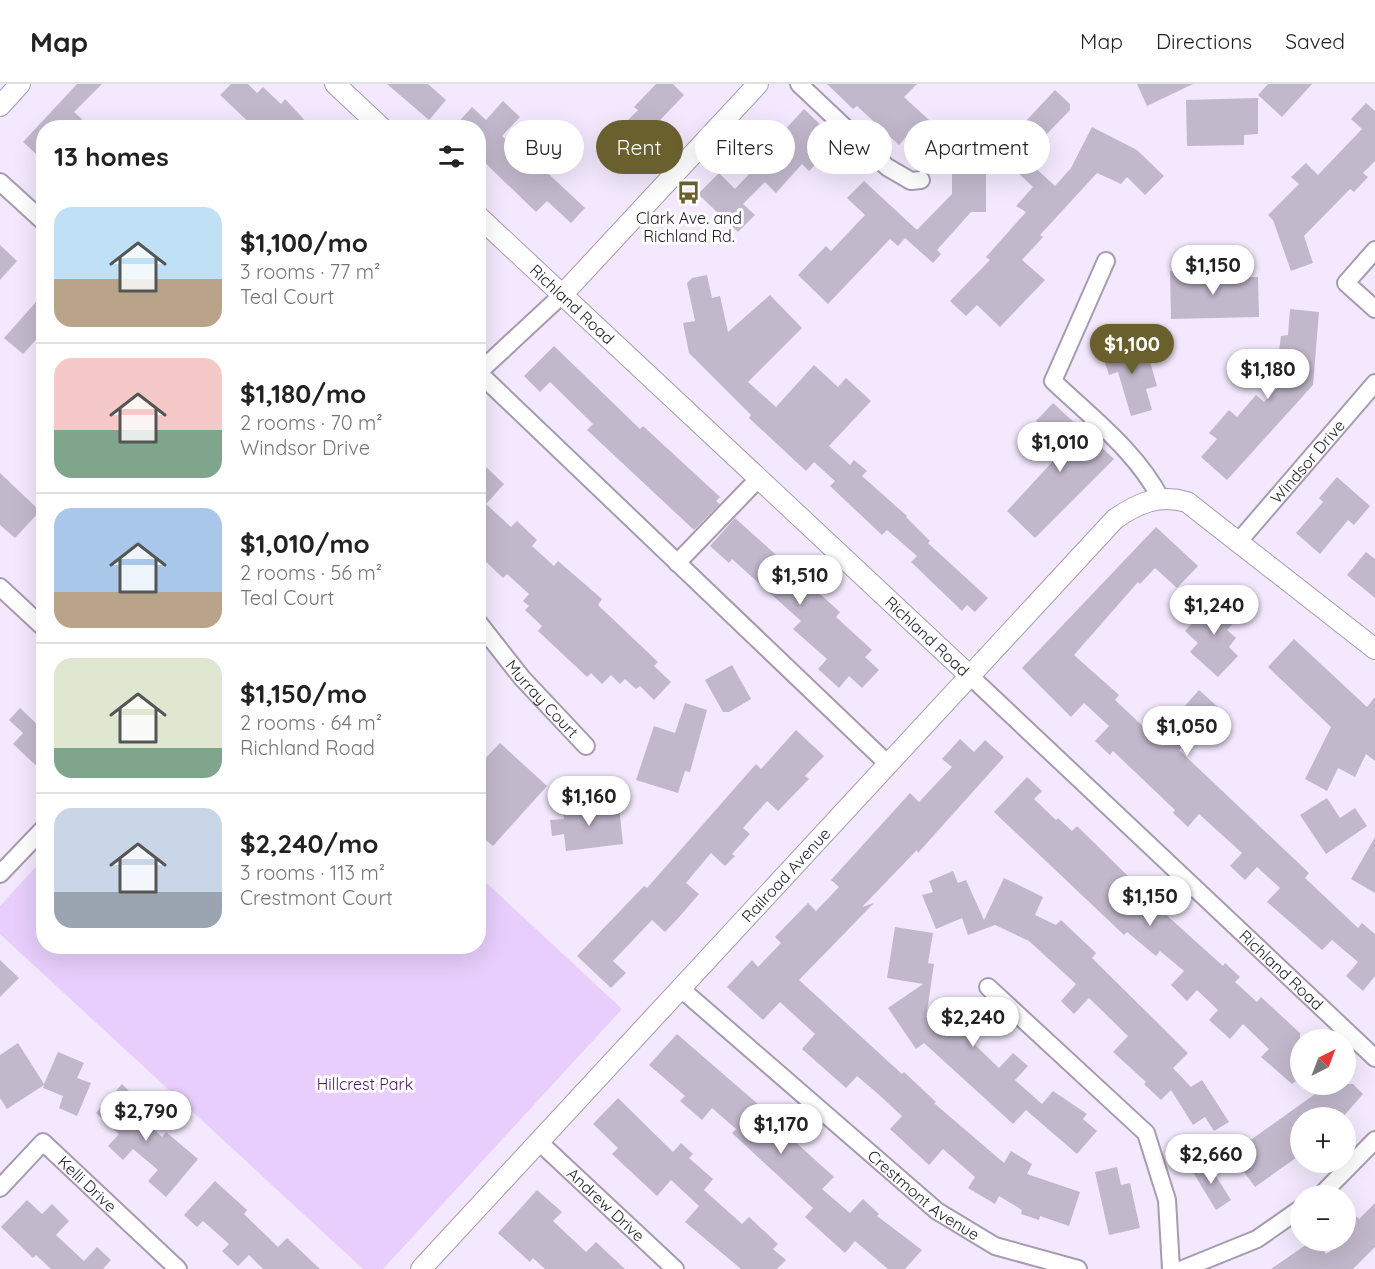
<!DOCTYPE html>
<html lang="en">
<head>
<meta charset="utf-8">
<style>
	:root { --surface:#fff; --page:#f2f2f2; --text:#222; --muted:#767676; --line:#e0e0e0; --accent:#69602d }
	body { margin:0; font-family:Quicksand,sans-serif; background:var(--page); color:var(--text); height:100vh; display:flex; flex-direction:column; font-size:22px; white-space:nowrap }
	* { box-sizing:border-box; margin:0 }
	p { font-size:20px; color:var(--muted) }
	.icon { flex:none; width:33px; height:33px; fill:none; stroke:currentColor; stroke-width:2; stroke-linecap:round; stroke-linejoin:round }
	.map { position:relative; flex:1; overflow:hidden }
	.panel { position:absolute; left:36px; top:36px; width:450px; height:834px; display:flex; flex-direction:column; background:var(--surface); border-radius:24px; box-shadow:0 6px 24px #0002 }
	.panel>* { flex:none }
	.banner { position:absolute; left:504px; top:36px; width:570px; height:54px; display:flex; gap:12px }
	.needle { width:39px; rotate:42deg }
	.tools { position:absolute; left:1290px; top:945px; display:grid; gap:12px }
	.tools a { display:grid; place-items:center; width:66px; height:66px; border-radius:50%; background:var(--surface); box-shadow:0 6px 24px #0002; font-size:30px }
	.price { position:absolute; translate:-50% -51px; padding:0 14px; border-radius:21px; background:#fff; color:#222; font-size:20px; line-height:39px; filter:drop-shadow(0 2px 3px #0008) }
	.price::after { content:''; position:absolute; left:50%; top:36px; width:18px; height:14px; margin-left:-9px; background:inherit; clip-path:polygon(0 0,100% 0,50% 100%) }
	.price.active { background:var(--accent); color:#fff }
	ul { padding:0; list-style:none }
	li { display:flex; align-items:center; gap:18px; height:150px; padding:0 18px }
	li+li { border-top:2px solid var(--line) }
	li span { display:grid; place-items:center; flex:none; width:168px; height:120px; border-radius:18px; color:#555 }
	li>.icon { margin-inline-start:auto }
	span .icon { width:72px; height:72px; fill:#fffc; stroke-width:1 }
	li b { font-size:26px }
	h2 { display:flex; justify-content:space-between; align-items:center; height:72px; padding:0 18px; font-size:26px }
	.pill { padding:0 21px; border-radius:27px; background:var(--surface); box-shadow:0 6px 24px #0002; font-size:21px; line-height:54px }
	.pill.active { background:var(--accent); color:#fff }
	header { display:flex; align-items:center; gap:36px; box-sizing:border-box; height:84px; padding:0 30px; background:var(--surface); border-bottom:2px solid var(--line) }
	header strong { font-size:28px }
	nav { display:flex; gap:33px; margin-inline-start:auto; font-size:21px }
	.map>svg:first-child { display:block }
	.green { fill:#e7cefc }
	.building { fill:#c2b8cc }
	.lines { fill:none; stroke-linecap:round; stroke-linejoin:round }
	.minor-casing { stroke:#a69baf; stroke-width:20 }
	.tertiary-casing { stroke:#a69baf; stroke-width:22 }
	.minor { stroke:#fff; stroke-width:16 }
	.tertiary { stroke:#fff; stroke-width:20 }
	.labels { text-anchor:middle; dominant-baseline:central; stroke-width:6; stroke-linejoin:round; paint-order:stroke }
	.poi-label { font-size:16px; fill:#201c23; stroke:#fff }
	.street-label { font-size:16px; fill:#201c23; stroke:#fff }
	.park-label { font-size:16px; fill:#4d146c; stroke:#fff }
</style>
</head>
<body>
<header>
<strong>Map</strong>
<nav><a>Map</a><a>Directions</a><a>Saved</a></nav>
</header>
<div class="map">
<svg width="1375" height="1185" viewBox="0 0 1375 1185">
	<rect width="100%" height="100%" fill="#f3e8fd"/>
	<path class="green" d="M43,775l1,87h434l1,-70 143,133 -239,260h-20l-363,-335v-28z"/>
	<g class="building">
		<path d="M77,0h25l-28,28 8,7 -8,9h-30v33l-21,-19z"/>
		<path d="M231,0h17l9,9 6,-6 18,17 4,-5 27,29h-45l-7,-7 -6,6 -34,-32z"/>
		<path d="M387,0h41l18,16 -17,20z"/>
		<path d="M656,0h17l11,11 -42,44 -17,-16 13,-13 -4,-3z"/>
		<path d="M827,0h90l-13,13 38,35 -12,13 -10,-9 -6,7 -8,-6 -7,8 -42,-39 -4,3z"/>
		<path d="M1137,0h56l-46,22z"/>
		<path d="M1268,0h44l-30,33 -24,-22z"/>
		<path d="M1055,6l15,14v6l-26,27 6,5 -20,21 25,23 16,-18 21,-41 45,23 27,26 -19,19 -18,-18 -6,7 -24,-11 -57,62 3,2 -21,23 23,20 -45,47 -23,-22 -11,11 -16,-15 40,-41 -4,-3 40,-45 -10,-6 17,-19 -37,-35 18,-18 -4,-4 10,-10 4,3z"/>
		<path d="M1258,14v36l-14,1v10l-57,1 -1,-46z"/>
		<path d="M503,17l17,16 -18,19 34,31 2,-3 47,44 -14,15 -24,-22 -11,11 -58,-56v-28h-25l19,-21 14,13z"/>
		<path d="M1366,19l9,8v50l-12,12 5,4 -14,15 -4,-3 -46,47 9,27 -22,8 -18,-51 -5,-5 31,-31 -8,-7 15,-14 12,12 44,-46 -11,-10z"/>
		<path d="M804,25l42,40 -16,18 -9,-8 -12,12 -7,-7 -26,29 -11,-11 -22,22 12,11 -17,17 -40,-38 21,-21 16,16 49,-52 -3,-3z"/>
		<path d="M952,73h34v55h-15l-34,38 4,4 -8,9 -28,-25 -7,8 -8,-7 -62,65 -30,-29 28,-29 5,5 34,-36 -18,-17 17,-17 53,49 35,-36z"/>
		<path d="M0,161l17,16 -17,19z"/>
		<path d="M1208,186v8l50,-1 1,40 -88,2 -1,-48z"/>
		<path d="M707,191l5,23 8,-2 8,36 42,-37 32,33 -54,54 28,25 38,-42 24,22 8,-9 25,23 -42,45 21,19 4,-5 13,11 -5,5 45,40 -1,1 24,24 -2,2 60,55 -13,14 -8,-7 -5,6 -51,-49 6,-6 -30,-26 -5,5 -17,-16 -35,-33 5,-5 -21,-19 -8,9 -57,-53 2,-3 -62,-62 -6,-30 12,-2 -8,-38 5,-5z"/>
		<path d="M44,209v38l-21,23 -19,-16z"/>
		<path d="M1290,225l29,3 -6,73 -86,95 -26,-23 16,-18 -8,-6 20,-23 8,7 19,-22 8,7 22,-23 4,-27 -11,-2 2,-14 7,-1z"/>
		<path d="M1134,255l3,12 9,-3 11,38 -11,3 6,21 -21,6 -13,-44 -9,3 -7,-22 19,-5 -2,-5z"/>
		<path d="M554,262l86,83 3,-3 77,71 -4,4 4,3 -26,26 -107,-100 6,-6 -43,-42 -10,10 -16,-16z"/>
		<path d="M1053,319l61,56 -79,79 -28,-27 58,-63 -29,-27z"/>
		<path d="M486,383l18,17 -18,20 25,23 6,-6 20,19 -5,6 22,20 4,-5 44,38 -4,6 60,57 -4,4 17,16 -17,18 -14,-14 -4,3 -11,-10 -5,5 -9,-9 -9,9 -11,-11 -4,4 -49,-46 4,-5 -17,-16 4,-4 -6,-5 6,-7 -22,-20 -4,4 -23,-22 4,-4 -6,-6v-70z"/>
		<path d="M0,389l40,38 -25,27 -15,-13z"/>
		<path d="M1337,393l33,29 -16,19 -6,-5 -28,34 -24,-21 27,-31 -4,-4z"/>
		<path d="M735,434l105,94 -4,5 36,33 -7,7 14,13 -17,18 -13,-12 -10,12 -21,-19 9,-10 -34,-30 8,-8 -69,-62 -3,4 -19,-17z"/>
		<path d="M1156,443l42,39 -21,22 -22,-20 -15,16 -2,-2 -64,73 45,40 -4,5 49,46 21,-23 -9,-7 23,-26 19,17 -39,43 130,123 -4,5 53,50 4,-5 13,11v42l-12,15 -17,-15 12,-14 -26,-22 -10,10 -55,-48 13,-14 -23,-21 -12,13 -15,-14 12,-13 -43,-39 -11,13 -15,-14 2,-3 -62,-59 -3,4 -15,-14 14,-15 -25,-23 -13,14 -49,-49z"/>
		<path d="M1366,468l9,7v39l-28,-23z"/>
		<path d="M1218,512l22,20 -13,14 9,8 -7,9 9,9 -20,21 -28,-25 8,-9 -13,-12z"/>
		<path d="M1294,555l73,68 8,-10v64l-9,-7 -11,23 -17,-9 -11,23 -22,-12 26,-52 -63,-60z"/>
		<path d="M732,581l19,34 -22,13h-6l-18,-32z"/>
		<path d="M685,619l22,7 -17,62 -5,-1 -7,22 -42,-13 18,-54 21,7z"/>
		<path d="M20,624l24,23v42l-31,-29 10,-11 -14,-13z"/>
		<path d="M796,646l28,26 -19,20 4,3 -31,32 -11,-10 -24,27 7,6 -18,20 3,2 -10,10 -14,-13 -25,30 13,11 -18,21 -16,17 -13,-12 -39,41 13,12 -15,15 -34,-32 67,-70 3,2 109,-124 5,5z"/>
		<path d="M960,655l14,13 11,-12 19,17 -86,96 -1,-3 -55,57 12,-4 -75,77 103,94 2,-2 32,30 -2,1 70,60 7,-12 21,13 -5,10 53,18 -11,34 -29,-10 -1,4 -18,-6 1,-4 -23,-14 -4,8 -27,-16 7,-11 -32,-28 -14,16 -39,-36 12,-13 -25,-23 -20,-17 -11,12 -44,-39 13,-15 -35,-32 -17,18 -36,-33 25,-27 6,7 23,-24 -6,-6 33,-34 8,8 23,-24 -8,-7 79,-87 9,9 33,-35 -10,-8z"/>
		<path d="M500,659l47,43 -54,60 -15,-12v-68z"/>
		<path d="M1027,693l15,14 -8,8 22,21 2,-2 14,13 5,-5 51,50 -2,3 23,21 3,-3 13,11 -3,3 61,55 2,-3 15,14 -5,5 22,20 4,-5 39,36v45l-8,6 -31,-27 8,-8 -26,-25 -13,15 -21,-19 9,-10 -21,-20 -10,11 -16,-16 13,-14 -24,-20 -4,5 -29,-24 -3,3 -130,-123z"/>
		<path d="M1327,714l13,20 15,-10 12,18 -41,28 -26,-39z"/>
		<path d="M577,717l1,10 41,-5 4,38 -57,7 -2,-17 -12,2 -2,-16 14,-1 -2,-16z"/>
		<path d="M1375,753v56l-24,-14z"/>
		<path d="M953,787l5,12 8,-3 18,40 20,-42 39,19 -8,18 21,10 5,-5 35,33 -4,5 96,95 -15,15 18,19 11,-7 27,42 -15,9 -9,-14 -12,8 -22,-35 -10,10 -17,-16 2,-2 -33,-30 15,-16 -39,-38 -15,16 -13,-13 15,-17 -47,-43 -34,-16 -27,10 -6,-17 -26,11 -14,-34 11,-3 -4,-11z"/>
		<path d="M895,843l38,6 -5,30 6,1 -8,54 15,-10 17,24 4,-4 13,13 -2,2 26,25 14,-15 15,13 -13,14 27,24 11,-13 34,23 -4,5 14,12 -20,23 -51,-44 -13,14 -89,-81 -8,6 -28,-41 35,-24 -36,-6z"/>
		<path d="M0,876l19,18 -19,19z"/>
		<path d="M677,950l82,71 14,13 -2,2 63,57 -12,12 28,24 13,-14 16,15 -2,2 45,34 -17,19h-17l-33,-28 -10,12 -40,-36 8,-9 -81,-75 4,-4 -24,-21 -10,12 -22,-19 5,-5 -36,-31z"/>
		<path d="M18,959l26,41 14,-32 26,11 -7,15 14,5 -14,33 -18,-8 4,-12 -20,-8 1,-3 -37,24 -7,-11v-43z"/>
		<path d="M122,1000l11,11 -7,8 36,34 4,-5 32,27 -32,38 -18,-16 10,-11 -25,-21 -10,11 -15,-14 11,-12 -23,-21z"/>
		<path d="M1329,1000h24l10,10 -21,24h-42v37l-45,32 -24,-33z"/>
		<path d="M618,1014l55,54 8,-9 12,11 -4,4 24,21 -9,11 38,34 7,-7 29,27 -5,5 13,11 -9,9h-36l-56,-47 14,-16 -28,-26 -14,16 -45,-42 6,-6 -25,-24z"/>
		<path d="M1206,1076l25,40 -15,10 -25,-41z"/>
		<path d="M1117,1083l4,18 9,-2 10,45 -31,7 -14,-63z"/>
		<path d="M215,1097l32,29 -3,4 34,33 9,-9 33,31h-57l-14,-14 -11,11 -16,-15 7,-7 -26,-23 -6,6 -13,-12z"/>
		<path d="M537,1106l25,22 -9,9 33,31 10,-10 29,27h-80l-12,-11 -3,4 -32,-29z"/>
		<path d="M27,1116l15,14 10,-10 17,17 -13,14 28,26 13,-14 14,13 -8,9h-52l-15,-14 -3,3 -32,-31z"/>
		<path d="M1375,1119v44l-22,22h-82l42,-29h4l9,14 20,-13v-34l13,12z"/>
	</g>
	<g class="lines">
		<defs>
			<g id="minor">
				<path d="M799,0l88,83 24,14 10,-1"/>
				<path d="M0,98l44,40"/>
				<path d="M1375,166l-29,33 29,26"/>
				<path d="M1106,177l-53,120c39,37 83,70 108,118"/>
				<path d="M478,289l85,-79"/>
				<path d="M479,289l409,391"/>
				<path id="s1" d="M1239,457l136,-158"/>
				<path d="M677,479l82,-85"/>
				<path d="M0,503l44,41"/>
				<path id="s2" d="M478,538l44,56 64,68"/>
				<path id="s3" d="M970,592l405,382"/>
				<path d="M0,790l44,-46"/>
				<path d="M988,903l158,146 21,67 4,69"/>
				<path id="s4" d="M680,904l257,223 58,35 83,23"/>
				<path id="s5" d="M538,1057l137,128"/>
				<path id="s6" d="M0,1104l43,-46 135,127"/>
				<path d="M1320,1112l55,-56"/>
				<path d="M1183,1185l74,-30 43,-30"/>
			</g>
			<g id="tertiary">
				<path d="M335,0l47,44"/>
				<path d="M0,22l20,-22"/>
				<path id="s7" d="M478,132l492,460"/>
				<path d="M563,210l195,-210"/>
				<path id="s8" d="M421,1185l694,-750c23,-16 44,-25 72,-17l188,147"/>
			</g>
		</defs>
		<use href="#minor" class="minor-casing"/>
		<use href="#tertiary" class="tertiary-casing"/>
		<use href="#minor" class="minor"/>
		<use href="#tertiary" class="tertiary"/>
	</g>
	<defs>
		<symbol id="bus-bare" viewBox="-9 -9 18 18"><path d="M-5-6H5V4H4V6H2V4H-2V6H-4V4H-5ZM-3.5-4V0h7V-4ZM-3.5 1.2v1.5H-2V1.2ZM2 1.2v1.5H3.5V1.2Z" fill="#69602d" stroke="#fff" stroke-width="2.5" paint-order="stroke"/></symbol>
	</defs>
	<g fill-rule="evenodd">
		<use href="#bus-bare" x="672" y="92" width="33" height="33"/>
	</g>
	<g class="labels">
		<g class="poi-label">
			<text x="689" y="134">Clark Ave. and<tspan x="689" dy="18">Richland Rd.</tspan></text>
		</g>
		<g class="street-label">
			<text stroke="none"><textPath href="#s7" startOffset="129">Richland Road</textPath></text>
			<text stroke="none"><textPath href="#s1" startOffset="105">Windsor Drive</textPath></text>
			<text stroke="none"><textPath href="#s7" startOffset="615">Richland Road</textPath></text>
			<text stroke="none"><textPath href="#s2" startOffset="100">Murray Court</textPath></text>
			<text stroke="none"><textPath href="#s8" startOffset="537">Railroad Avenue</textPath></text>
			<text stroke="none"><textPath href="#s3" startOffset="428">Richland Road</textPath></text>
			<text stroke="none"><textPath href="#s6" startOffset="124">Kelli Drive</textPath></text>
			<text stroke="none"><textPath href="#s4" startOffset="320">Crestmont Avenue</textPath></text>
			<text stroke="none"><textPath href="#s5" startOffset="93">Andrew Drive</textPath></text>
		</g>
		<g class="park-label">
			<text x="365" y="1000">Hillcrest Park</text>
		</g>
	</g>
</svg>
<div class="tools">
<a><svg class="needle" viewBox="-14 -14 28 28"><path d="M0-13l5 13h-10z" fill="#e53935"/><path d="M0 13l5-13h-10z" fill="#767676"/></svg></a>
<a>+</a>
<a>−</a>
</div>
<b class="price" style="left:1213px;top:212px">$1,150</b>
<b class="price active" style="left:1132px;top:291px">$1,100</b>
<b class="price" style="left:1268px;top:316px">$1,180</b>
<b class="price" style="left:1060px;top:389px">$1,010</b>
<b class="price" style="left:800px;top:522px">$1,510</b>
<b class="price" style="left:1214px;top:552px">$1,240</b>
<b class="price" style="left:1187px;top:673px">$1,050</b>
<b class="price" style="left:589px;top:743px">$1,160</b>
<b class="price" style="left:1150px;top:843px">$1,150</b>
<b class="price" style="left:973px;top:964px">$2,240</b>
<b class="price" style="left:146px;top:1058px">$2,790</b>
<b class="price" style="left:781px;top:1071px">$1,170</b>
<b class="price" style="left:1211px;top:1101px">$2,660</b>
<div class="banner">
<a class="pill">Buy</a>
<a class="pill active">Rent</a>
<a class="pill">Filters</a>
<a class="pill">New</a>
<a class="pill">Apartment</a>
</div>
<section class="panel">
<h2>13 homes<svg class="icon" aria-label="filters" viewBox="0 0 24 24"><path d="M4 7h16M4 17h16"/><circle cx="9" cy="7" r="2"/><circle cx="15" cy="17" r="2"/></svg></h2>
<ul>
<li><span style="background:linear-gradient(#bfe0f5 60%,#b9a48a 0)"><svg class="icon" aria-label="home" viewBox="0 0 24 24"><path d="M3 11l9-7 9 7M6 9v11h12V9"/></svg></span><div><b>$1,100/mo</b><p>3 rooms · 77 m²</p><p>Teal Court</p></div></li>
<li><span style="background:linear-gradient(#f6c9c9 60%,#7fa58c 0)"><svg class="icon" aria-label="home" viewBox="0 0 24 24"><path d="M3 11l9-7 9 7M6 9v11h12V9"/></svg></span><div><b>$1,180/mo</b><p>2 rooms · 70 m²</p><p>Windsor Drive</p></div></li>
<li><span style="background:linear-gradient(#a9c7e8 70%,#b9a48a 0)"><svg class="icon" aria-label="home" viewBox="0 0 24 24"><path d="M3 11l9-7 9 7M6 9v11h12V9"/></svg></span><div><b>$1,010/mo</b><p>2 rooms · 56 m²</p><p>Teal Court</p></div></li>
<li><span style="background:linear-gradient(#dfe7d0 75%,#7fa58c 0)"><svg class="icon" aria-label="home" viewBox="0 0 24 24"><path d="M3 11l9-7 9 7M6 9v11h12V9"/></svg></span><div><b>$1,150/mo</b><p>2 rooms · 64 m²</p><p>Richland Road</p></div></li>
<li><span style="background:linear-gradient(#c9d6e8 70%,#9aa5b1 0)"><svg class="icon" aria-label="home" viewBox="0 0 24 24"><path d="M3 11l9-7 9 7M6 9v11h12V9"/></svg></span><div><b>$2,240/mo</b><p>3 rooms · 113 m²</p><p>Crestmont Court</p></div></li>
</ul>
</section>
</div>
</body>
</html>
